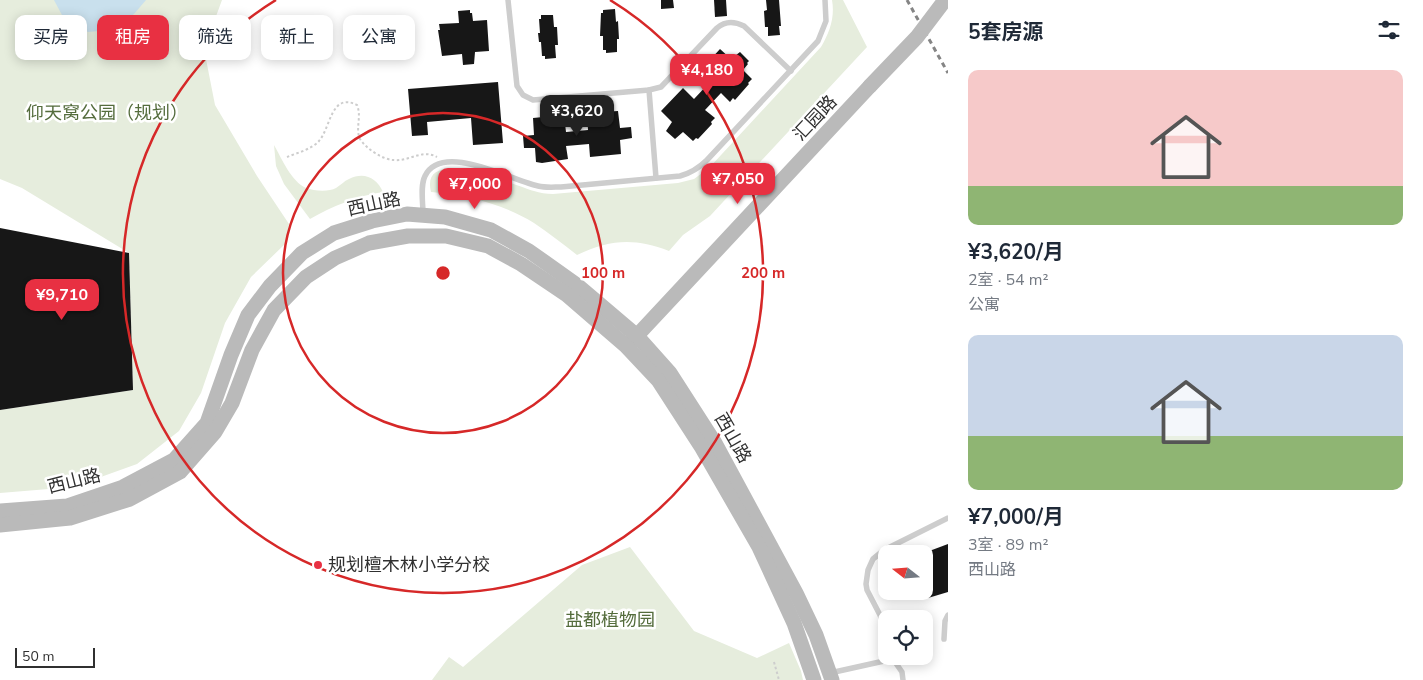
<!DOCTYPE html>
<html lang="zh">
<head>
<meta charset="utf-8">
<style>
	:root { --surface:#fff; --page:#f6f6f7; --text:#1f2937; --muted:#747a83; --accent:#e83042 }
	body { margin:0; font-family:"Nunito Sans","Noto Sans SC",sans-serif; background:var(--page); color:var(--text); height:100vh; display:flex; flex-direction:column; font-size:19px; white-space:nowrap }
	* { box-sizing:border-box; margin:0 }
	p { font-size:16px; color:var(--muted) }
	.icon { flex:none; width:28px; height:28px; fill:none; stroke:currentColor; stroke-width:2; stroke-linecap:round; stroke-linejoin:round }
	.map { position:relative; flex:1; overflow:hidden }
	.sheet { display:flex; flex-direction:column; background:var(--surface); width:475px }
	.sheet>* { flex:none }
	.hud { position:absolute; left:15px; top:15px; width:475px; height:45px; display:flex; gap:10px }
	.needle { width:32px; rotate:287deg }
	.buttons { position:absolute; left:878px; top:545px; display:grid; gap:10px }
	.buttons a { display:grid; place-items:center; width:55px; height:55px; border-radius:10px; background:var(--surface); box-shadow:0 2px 12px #0003; font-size:25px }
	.scale { position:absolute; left:15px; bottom:12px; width:80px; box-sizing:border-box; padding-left:5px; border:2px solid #303030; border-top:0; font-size:14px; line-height:18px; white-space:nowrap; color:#303030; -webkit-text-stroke:4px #fff; paint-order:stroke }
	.price { position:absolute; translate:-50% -42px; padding:0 11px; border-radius:10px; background:var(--accent); color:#fff; font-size:16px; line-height:32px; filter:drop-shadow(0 1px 2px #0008) }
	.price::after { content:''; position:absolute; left:50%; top:30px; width:15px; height:11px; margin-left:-8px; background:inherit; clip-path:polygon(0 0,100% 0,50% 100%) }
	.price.current { background:#222; color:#fff }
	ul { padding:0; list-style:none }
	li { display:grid; align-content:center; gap:10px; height:265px; padding:0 20px }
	li span { display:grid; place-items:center; height:155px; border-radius:10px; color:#555 }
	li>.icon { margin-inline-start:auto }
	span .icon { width:90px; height:90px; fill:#fffc; stroke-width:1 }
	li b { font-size:21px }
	h2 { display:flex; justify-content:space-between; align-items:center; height:60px; padding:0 20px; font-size:21px }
	.chip { padding:0 18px; border-radius:10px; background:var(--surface); box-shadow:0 2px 12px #0003; font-size:18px; line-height:45px }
	.chip.current { background:var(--accent); color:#fff }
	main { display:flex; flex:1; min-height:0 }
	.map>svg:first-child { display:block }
	.green { fill:#e6eddd }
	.water { fill:#c9e0ed }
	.building { fill:#171717 }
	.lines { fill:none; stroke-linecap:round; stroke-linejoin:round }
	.path { stroke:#cdcdcd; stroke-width:2; stroke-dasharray:2.5 2.5; stroke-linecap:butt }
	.service { stroke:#cdcdcd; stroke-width:5.5 }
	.secondary { stroke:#bababa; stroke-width:15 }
	.rail { stroke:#858585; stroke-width:3; stroke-dasharray:5 4; stroke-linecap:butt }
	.secondary-bridge { stroke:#bababa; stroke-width:15 }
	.ring { fill:none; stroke:#d62828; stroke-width:2.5 }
	.poi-dot { fill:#e83042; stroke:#fff; stroke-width:2 }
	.labels { text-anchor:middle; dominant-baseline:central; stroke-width:5; stroke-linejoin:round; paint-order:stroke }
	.park-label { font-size:18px; fill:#546c3c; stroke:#fff }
	.street-label { font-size:18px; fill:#303030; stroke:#fff }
	.poi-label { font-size:18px; fill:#303030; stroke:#fff; text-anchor:start }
	.centre { fill:#d62828; stroke:#fff; stroke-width:2.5 }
	.ring-label { font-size:15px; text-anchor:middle; font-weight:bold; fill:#d62828; stroke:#fff; stroke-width:5; stroke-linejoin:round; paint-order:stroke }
</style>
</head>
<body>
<main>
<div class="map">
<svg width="948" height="680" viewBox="0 0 948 680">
	<rect width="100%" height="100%" fill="#fff"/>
	<g class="green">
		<path d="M0,0h222l-18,49 11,56 42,71 32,48 -3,19 -35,34 -26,46 -24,70 -22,38 -42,33 -64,23 -73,6v-83l133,-20 -4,-137 -107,-65 -22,-9z"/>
		<path d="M832,0h11l24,47 -157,169 -27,19 -14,16c-34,-13 -58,-12 -92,4 -14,-11 -28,-22 -43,-32 -30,-19 -68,-28 -103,-31 -12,-49 85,-6 103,-1 6,2 12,3 19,3l125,-11 16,-4 15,-11 112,-121c9,-15 14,-30 11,-47z"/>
		<path d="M274,145c8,14 17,36 32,43 8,3 23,4 30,0 5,-3 8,-7 13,-9 15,-8 28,-1 34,13 -26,4 -50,14 -73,27l-26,-35 -8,-18z"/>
		<path d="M630,547l64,84 63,27 32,-15 12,28 2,9h-371l17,-23 14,10 119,-102z"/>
	</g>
	<path class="water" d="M54,0h92l-12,14 -24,16 -22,2 -25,-15z"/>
	<g class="building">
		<path d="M661,0h12l1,8 -13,1z"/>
		<path d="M714,0h12l1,16 -12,1z"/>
		<path d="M766,0h13l2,26h-2l1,9 -12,1v-9h-3l-1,-16 3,-1z"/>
		<path d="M615,9l1,13 2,-1 1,18h-2v13l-11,1v-3h-3v-14h-3l1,-23h2v-3z"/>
		<path d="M470,10v3h2l1,8 14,-1 2,31 -14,1 -1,12 -11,1 -1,-11 -20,2 -4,-26h2l-1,-6 20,-1 -1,-12z"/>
		<path d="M541,15h12l1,12h3l1,18h-3l1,13 -11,1v-3h-3l-1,-14h-2l-1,-9h2l-1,-14h2z"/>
		<path d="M720,49l11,10 9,-7 9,9 -2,2 1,1 -5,6 9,9 -4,4 1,1 -14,16 -2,-2 -3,4 -9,-9 -16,17 10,8 -4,4 1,2 -14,15 -2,-1 -3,3 -10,-9 -8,7 -9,-8 6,-9 -11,-11 22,-23 11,11 16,-17 -11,-10z"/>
		<path d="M498,82l5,61 -30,2 -2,-27 -44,4 1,13 -16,1 -4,-47z"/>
		<path d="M618,111l2,17 11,-1 1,11 -12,2 1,14 -31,3 -1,-13 -23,2 2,13 -26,4 -6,-1 -1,-14h-11l-1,-12 11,-1 -1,-17 31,-3 2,17 22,-2 -1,-17z"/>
		<path d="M0,228l129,25 4,137 -133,20z"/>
		<path d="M948,544v48l-20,6 -4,-12v-33z"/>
	</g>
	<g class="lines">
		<g class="path">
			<path d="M287,157c10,-4 25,-8 32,-16 12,-14 12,-49 38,-36 5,12 -2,23 3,34 4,6 9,10 15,14 29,19 41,-7 62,4"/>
			<path d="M774,662l5,18"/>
		</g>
		<g class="service">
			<path d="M508,0l9,86 6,9 10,5 116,-10 12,-3 56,-59c8,-7 17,-7 27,-2l47,45"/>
			<path d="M649,90l7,88"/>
			<path d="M423,214c0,-12 -3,-28 2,-38 17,-35 88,5 113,10 8,2 16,1 23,1l119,-11c11,-3 19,-8 27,-16l111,-119 8,-20 -1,-21"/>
			<path d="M886,631l-6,-16 -13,-25 -1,-6 2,-14 5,-11 11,-9 64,-32"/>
			<path d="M944,639l1,-18 3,-6"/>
			<path d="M893,659l9,13 1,8"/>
			<path d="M830,673l63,-14v-3"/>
		</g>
		<g class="secondary">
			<path d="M631,342l239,-256"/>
			<path d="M0,511l67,-5 56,-19 51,-27 33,-37 24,-68 17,-40 22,-29 32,-33 32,-20 38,-12 35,-7 38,3 46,13 38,21 48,34 60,51 33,37 45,70 81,150 20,42 16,45"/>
			<path d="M0,525l70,-7 60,-19 50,-27 35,-40 17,-29 20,-53 22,-40 32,-33 29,-19 34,-15 39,-7h38l42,10 33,18 46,31 59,51 32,34 44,68 57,99 35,76 20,57"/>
		</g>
		<path class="rail" d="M907,0l41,73"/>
		<path class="secondary-bridge" d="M870,86l47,-49 28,-37"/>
	</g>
	<g class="ring">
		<circle cx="443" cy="273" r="160"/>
		<path d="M610 0A320 320 0 1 1 276 0"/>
	</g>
	<circle class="poi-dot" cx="318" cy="565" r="5"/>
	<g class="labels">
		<g class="park-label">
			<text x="107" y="113">仰天窝公园（规划）</text>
			<text x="610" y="620">盐都植物园</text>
		</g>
		<g class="street-label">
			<text transform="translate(815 118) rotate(-47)">汇园路</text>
			<text transform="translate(374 204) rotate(-12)">西山路</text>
			<text transform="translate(733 438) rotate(60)">西山路</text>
			<text transform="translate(74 481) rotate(-14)">西山路</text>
		</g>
		<g class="poi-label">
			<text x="328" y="565">规划檀木林小学分校</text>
		</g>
	</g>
	<circle cx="443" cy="273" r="8" class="centre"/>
	<g class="ring-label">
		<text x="603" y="278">100 m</text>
		<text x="763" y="278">200 m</text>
	</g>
</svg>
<div class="buttons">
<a><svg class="needle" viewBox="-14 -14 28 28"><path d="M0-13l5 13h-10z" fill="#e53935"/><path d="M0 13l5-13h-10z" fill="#747a83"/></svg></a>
<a><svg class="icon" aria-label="locate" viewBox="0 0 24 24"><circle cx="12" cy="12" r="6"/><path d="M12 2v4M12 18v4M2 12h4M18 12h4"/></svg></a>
</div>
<div class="scale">50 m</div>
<b class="price" style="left:707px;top:96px">¥4,180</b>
<b class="price current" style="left:577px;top:137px">¥3,620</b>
<b class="price" style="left:738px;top:205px">¥7,050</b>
<b class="price" style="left:475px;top:210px">¥7,000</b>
<b class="price" style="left:62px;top:321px">¥9,710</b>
<div class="hud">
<a class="chip">买房</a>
<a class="chip current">租房</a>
<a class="chip">筛选</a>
<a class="chip">新上</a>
<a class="chip">公寓</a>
</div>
</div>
<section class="sheet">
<h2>5套房源<svg class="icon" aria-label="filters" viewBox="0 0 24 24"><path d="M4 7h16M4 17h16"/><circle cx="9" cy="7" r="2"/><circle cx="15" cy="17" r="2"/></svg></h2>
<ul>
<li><span style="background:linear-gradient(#f6c9c9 75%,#8fb573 0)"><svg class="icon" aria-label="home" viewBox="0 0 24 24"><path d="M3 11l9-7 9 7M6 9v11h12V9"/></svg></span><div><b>¥3,620/月</b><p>2室 · 54 m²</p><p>公寓</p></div></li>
<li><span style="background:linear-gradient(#c9d6e8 65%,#8fb573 0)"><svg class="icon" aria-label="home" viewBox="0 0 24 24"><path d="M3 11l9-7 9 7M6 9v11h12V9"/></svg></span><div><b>¥7,000/月</b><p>3室 · 89 m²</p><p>西山路</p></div></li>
</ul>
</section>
</main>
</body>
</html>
